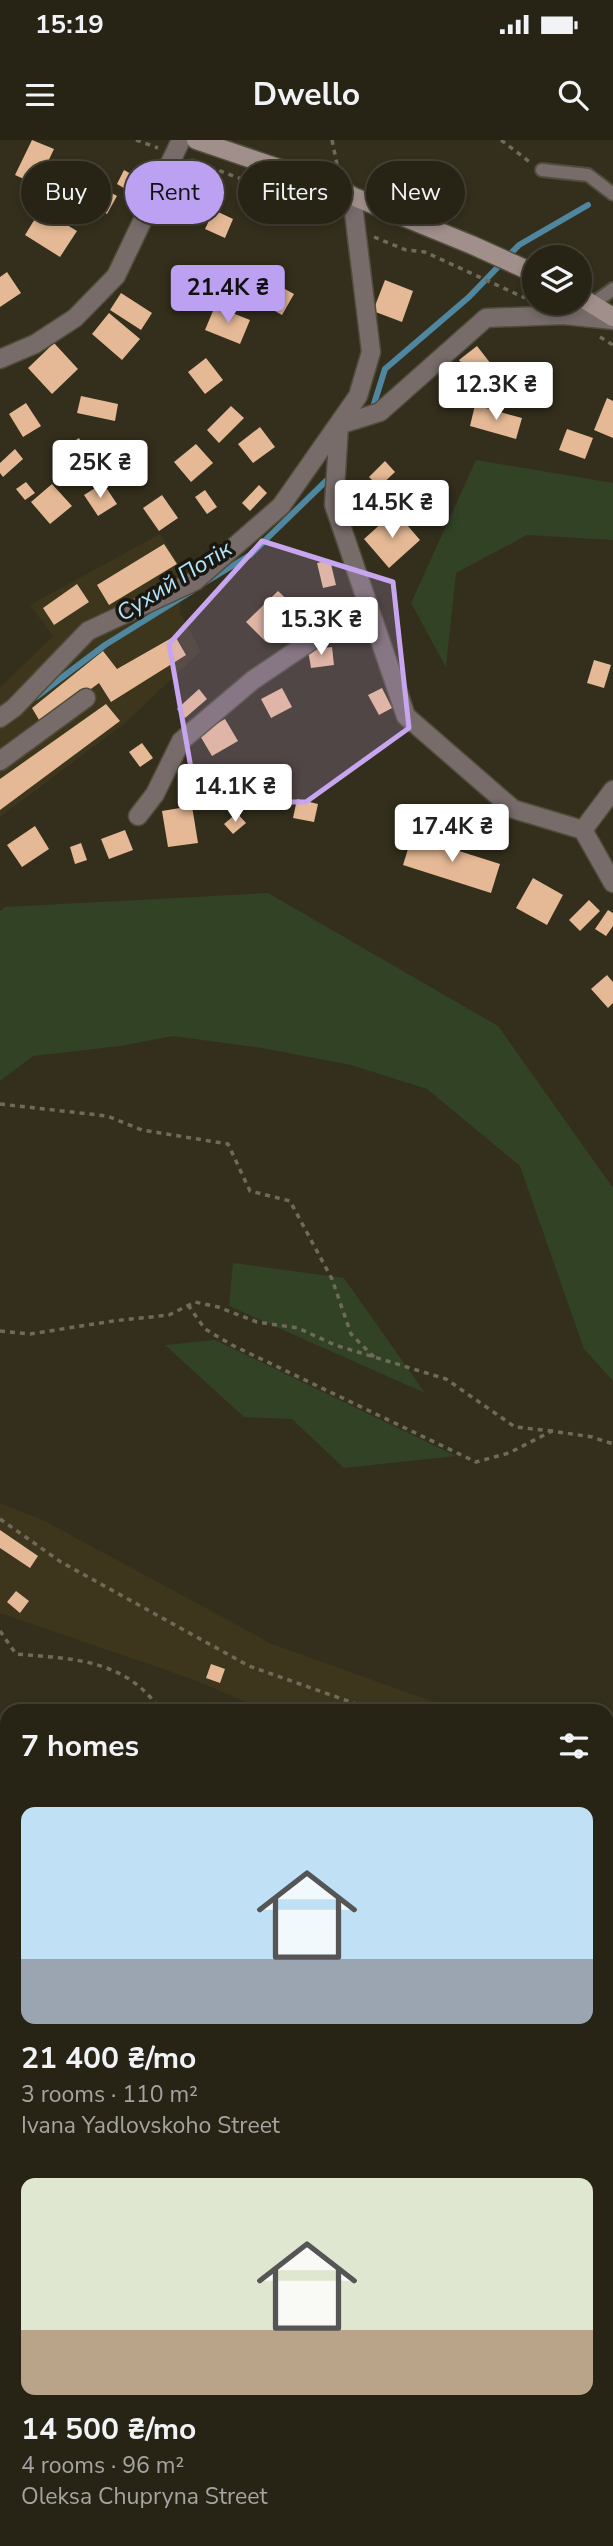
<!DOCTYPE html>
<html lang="en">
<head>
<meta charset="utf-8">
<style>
	:root { --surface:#272315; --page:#2f2b1e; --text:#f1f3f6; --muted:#a4a4a0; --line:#434034; --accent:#bca0f2 }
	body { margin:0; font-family:"Nunito Sans",sans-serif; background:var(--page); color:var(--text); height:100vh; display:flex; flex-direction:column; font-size:26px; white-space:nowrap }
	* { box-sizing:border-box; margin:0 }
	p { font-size:23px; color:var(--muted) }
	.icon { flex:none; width:38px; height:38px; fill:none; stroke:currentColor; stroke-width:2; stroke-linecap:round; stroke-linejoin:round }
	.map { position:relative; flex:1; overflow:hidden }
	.panel { position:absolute; left:0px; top:1564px; width:614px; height:842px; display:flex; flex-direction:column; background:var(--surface); border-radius:21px 21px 0 0; box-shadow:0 4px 10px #0003,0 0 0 2px var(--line) }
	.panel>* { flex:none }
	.hud { position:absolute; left:21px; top:21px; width:572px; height:63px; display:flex; gap:14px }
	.buttons { position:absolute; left:522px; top:105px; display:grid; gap:14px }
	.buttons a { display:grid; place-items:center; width:70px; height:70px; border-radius:50%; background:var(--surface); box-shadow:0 4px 10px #0003,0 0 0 2px var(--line); font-size:35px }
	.price { position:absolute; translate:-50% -60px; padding:0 16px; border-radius:7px; background:#fff; color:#222; font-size:23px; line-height:46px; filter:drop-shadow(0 2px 4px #0008) }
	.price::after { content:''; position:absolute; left:50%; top:42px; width:21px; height:16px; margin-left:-10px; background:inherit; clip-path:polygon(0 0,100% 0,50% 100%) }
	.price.current { background:var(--accent); color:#111 }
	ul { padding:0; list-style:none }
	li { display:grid; align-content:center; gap:14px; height:371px; padding:0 21px }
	li span { display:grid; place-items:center; height:217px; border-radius:14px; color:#555 }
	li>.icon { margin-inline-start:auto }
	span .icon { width:126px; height:126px; fill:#fffc; stroke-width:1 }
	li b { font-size:30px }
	h2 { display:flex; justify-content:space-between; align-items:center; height:84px; padding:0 21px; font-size:30px }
	.pill { padding:0 24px; border-radius:32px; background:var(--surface); box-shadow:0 4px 10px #0003,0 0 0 2px var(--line); font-size:24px; line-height:63px }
	.pill.current { background:var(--accent); color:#111 }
	.status { display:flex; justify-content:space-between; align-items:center; height:49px; padding:0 35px; background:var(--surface); direction:ltr }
	.status svg { height:19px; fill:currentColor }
	header { display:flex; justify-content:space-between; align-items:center; height:91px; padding:0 21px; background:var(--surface); font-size:32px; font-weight:700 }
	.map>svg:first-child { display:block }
	.built { fill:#3d361c }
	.green { fill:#324225 }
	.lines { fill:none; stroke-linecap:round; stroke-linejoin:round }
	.stream { stroke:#4f86a0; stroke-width:6 }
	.building { fill:#e5b995 }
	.lane-casing { stroke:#514d3b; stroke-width:16 }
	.street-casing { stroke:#514d3b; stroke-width:21 }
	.secondary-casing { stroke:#514d3b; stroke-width:21 }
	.path { stroke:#6f6b5a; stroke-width:3.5; stroke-dasharray:5 5; stroke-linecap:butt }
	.lane { stroke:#776c6a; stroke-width:12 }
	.street { stroke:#776c6a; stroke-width:18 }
	.secondary { stroke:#a08f8b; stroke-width:18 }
	.marked { fill:#c7a6ef; fill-opacity:0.2; stroke:#c7a6ef; stroke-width:5; stroke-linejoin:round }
	.labels { text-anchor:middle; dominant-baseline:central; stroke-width:7; stroke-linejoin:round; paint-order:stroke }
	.water-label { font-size:23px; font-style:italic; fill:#b4e5fd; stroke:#19170f }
</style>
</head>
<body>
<div class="status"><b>15:19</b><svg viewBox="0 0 49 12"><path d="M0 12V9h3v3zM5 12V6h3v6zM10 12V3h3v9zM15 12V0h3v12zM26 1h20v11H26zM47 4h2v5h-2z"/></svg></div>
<header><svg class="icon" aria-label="menu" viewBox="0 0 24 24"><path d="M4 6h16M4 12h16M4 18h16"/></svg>Dwello<svg class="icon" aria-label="search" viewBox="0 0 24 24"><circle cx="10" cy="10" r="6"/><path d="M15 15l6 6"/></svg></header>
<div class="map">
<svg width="613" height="2406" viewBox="0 0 613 2406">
	<rect width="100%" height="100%" fill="#342f1c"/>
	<g class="built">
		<path d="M160,394l21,34 -1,45 21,38 -76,72 -125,94v-129l53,-52 -23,-31z"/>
		<path d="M0,1363l45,18 227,123 187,67h-192l-75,-32 -192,-66z"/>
	</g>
	<g class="green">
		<path d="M476,320l137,23v57l-86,-5 -71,38 -10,94 -35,-64z"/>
		<path d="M268,753l230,133 115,162v193l-29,-32 -64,-183 -93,-77 -76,-24 -89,-17 -89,-12 -53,10 -87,10 -33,25v-170l5,-4z"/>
		<path d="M233,1123l111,15 81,115 -196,-87z"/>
		<path d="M215,1200l241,116 -112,12 -52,-49 -48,-2 -79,-72z"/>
		<path d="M0,1946l7,4v449h600v-204l6,-1v212h-613z"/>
	</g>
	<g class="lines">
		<g class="stream">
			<path d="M373,267l12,-38 84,-72 50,-52 69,-40"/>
			<path d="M204,443l46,-28 76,-74"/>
			<path d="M36,557l69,-52 87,-54"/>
		</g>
	</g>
	<g class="building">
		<path d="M32,0l22,9 -17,36 -22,-10z"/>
		<path d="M124,30l25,14 -8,14 -24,-14z"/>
		<path d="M105,49l12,7 -10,18 -12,-7z"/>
		<path d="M41,69l36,22 -17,26 -35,-22z"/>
		<path d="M214,70l19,9 -8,19 -20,-9z"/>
		<path d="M7,132l14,21 -21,14v-30z"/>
		<path d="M261,136l33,18 -12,21 -32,-18z"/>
		<path d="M385,140l28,11 -11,31 -29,-11z"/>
		<path d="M121,153l31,20 -11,17 -31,-20z"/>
		<path d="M215,166l35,14 -10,24 -35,-14z"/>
		<path d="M109,173l31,26 -18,21 -30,-26z"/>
		<path d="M54,203l24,26 -26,25 -24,-26z"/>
		<path d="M477,206l14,18 -18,14 -14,-18z"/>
		<path d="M206,218l17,22 -18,14 -17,-22z"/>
		<path d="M81,256l37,8 -3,17 -38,-8z"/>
		<path d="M607,258l6,3v37l-19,-8z"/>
		<path d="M26,263l15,23 -18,11 -14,-23z"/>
		<path d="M475,265l47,13 -6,21 -46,-13z"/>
		<path d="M231,266l13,12 -25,25 -12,-13z"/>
		<path d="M260,287l15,20 -22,16 -15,-19z"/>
		<path d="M567,289l26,9 -8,21 -26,-9z"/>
		<path d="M79,298l14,24 -18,11 -15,-23z"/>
		<path d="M196,304l17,19 -22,19 -17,-20z"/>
		<path d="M15,309l8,10 -20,18 -3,-4v-10z"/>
		<path d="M385,321l10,11 -16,15 -10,-10z"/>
		<path d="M26,342l9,11 -10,7 -9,-11z"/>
		<path d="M103,343l14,21 -19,12 -14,-21z"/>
		<path d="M429,343l12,9 -12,16 -13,-9z"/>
		<path d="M52,344l20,22 -22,18 -19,-22z"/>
		<path d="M259,345l8,8 -17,18 -8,-8z"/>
		<path d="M205,350l12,17 -10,7 -12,-17z"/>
		<path d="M162,355l16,23 -19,13 -16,-23z"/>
		<path d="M395,371l25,29 -31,28 -25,-29z"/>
		<path d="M164,404l13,20 -68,41 -12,-20z"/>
		<path d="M330,420l6,25 -13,3 -6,-25z"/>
		<path d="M77,444l12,18 -35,23 -11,-17z"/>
		<path d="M278,451l20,19 -32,32 -20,-20z"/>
		<path d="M175,496l11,19 -75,47 -12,-19 -57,42 -10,-17 71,-57 14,18z"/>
		<path d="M332,507l2,18 -23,3 -3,-18z"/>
		<path d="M594,520l17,5 -7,23 -17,-5z"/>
		<path d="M282,548l10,19 -21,11 -10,-19z"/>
		<path d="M382,548l10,20 -13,7 -11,-20z"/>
		<path d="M199,549l8,10 -22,19 -8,-9z"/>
		<path d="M106,564l14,17 -120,89v-31z"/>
		<path d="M225,579l13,22 -26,15 -13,-22z"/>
		<path d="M142,603l11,15 -13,9 -11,-15z"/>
		<path d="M297,659l21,5 -4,18 -21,-4z"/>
		<path d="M192,666l6,37 -30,4 -6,-36z"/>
		<path d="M237,673l9,10 -13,11 -9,-10z"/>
		<path d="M35,686l14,23 -27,18 -15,-22z"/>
		<path d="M125,690l8,20 -24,9 -8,-20z"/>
		<path d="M412,696l88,28 -9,29 -88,-28z"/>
		<path d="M81,703l6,17 -12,4 -5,-17z"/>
		<path d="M533,738l30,17 -16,30 -31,-17z"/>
		<path d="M589,760l11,11 -20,20 -11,-11z"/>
		<path d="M608,770l5,3v13l-7,10 -11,-7z"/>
		<path d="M607,835l6,7v21l-5,5 -17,-19z"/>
		<path d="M0,1390l38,26 -8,12 -30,-20z"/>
		<path d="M16,1451l13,10 -9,12 -13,-11z"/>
		<path d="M211,1524l14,5 -5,14 -14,-5z"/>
	</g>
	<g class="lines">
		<defs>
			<g id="lane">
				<path d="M542,30l46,5 25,19"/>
				<path d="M594,163l19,-14"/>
			</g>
			<g id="street">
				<path d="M613,180l-50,-5 -77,3 -106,94 -41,13 -5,80 72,211 107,93 70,21 30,53"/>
				<path d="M0,219l35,-15 40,-26 41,-42 65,-136"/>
				<path d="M0,578l14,-10 74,-77 107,-50 86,-75 77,-110 13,-44 -19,-156"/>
				<path d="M0,621l86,-63"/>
				<path d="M138,676l17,-22 26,-53 72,-61 114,-77"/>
				<path d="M583,690l30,-40"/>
				<path d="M0,1946l7,3"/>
				<path d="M607,2118l6,-2"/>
			</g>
			<g id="secondary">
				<path d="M196,0l147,50 9,6 120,49 62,28"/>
				<path d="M579,156l34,21"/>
			</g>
		</defs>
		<use href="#lane" class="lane-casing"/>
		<use href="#street" class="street-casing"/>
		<use href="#secondary" class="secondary-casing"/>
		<g class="path">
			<path d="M136,0l22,8"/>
			<path d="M332,0l6,29"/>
			<path d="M501,0l30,23"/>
			<path d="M191,20l144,54"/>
			<path d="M379,49l10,-28"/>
			<path d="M374,97l32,13 19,2 100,46"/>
			<path d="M600,197l13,8"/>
			<path d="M0,964l107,12 35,14 86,14 22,47 40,10 42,78 19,55 23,23"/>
			<path d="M188,1165l17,24 27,16 244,117 33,-9 43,-22 40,6 21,7"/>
			<path d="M0,1191l30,3 83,-13 56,-6 26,-13 23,5 39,15 41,6 37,17 111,34 69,48 37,4"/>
			<path d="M0,1379l61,43 188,104 130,46"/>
			<path d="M0,1491l16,23c59,5 110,5 146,58"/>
			<path d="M607,1659l6,-1"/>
			<path d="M0,1779l7,5"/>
			<path d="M0,2151l7,2"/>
			<path d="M0,2279l7,-10"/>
			<path d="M607,2366l6,-2"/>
			<path d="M165,2399l8,7"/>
			<path d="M56,2406l5,-7"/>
			<path d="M518,2406l12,-7"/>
		</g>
		<use href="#lane" class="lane"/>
		<use href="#street" class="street"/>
		<use href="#secondary" class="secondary"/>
	</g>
	<path class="marked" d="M262,401l131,41 16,146 -103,74h-109l-28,-158z"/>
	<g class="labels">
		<g class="water-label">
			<text transform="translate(174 441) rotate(-32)">Сухий Потік</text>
		</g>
	</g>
</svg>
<div class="buttons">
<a><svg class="icon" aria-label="layers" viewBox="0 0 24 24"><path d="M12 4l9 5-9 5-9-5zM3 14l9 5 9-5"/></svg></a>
</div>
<b class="price current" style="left:228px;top:185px">21.4K ₴</b>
<b class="price" style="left:496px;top:282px">12.3K ₴</b>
<b class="price" style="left:100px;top:360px">25K ₴</b>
<b class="price" style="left:392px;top:400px">14.5K ₴</b>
<b class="price" style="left:321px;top:517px">15.3K ₴</b>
<b class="price" style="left:235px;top:684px">14.1K ₴</b>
<b class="price" style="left:452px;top:724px">17.4K ₴</b>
<div class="hud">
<a class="pill">Buy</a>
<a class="pill current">Rent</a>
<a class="pill">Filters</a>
<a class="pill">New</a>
</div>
<section class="panel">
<h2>7 homes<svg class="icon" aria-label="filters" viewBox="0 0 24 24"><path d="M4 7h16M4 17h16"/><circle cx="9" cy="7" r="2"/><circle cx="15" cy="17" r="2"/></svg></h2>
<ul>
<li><span style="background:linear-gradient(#bfe0f5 70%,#9aa5b1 0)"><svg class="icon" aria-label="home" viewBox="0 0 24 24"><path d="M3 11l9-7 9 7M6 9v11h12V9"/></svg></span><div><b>21 400 ₴/mo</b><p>3 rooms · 110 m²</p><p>Ivana Yadlovskoho Street</p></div></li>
<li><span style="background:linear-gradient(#dfe7d0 70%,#b9a48a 0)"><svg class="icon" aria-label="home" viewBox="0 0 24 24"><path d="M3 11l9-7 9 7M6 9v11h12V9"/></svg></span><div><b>14 500 ₴/mo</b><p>4 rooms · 96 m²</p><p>Oleksa Chupryna Street</p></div></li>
</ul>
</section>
</div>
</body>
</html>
